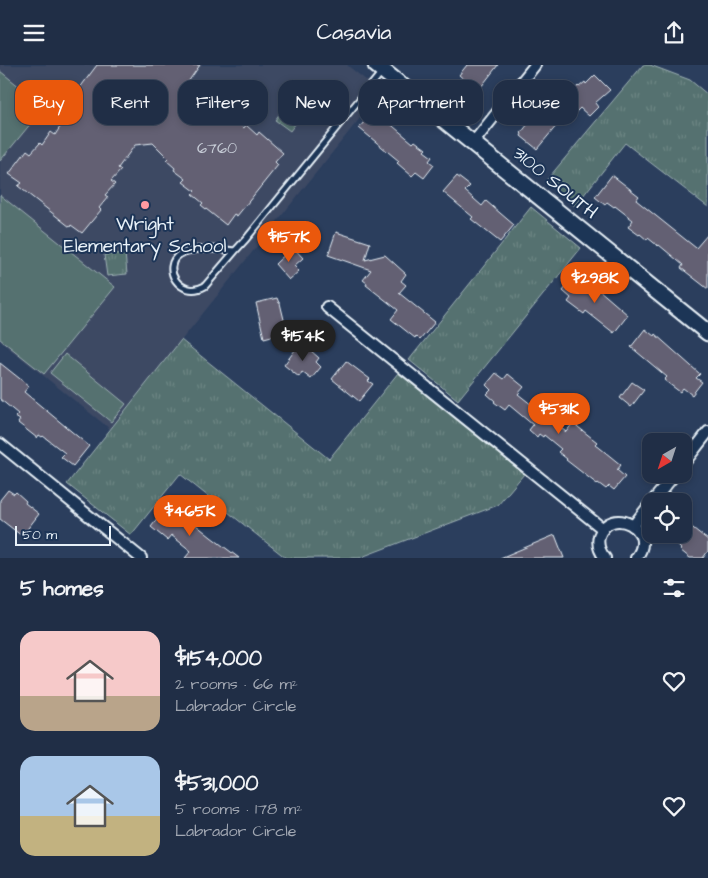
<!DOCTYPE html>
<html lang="en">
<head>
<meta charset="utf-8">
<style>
	:root { --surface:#202e46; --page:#2d3a51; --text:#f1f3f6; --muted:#a2a8b3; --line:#3d4a5f; --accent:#ea580c }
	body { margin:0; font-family:"Architects Daughter",sans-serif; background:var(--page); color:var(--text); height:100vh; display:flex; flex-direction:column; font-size:19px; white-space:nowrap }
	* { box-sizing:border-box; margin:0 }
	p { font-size:16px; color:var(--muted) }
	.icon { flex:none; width:28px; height:28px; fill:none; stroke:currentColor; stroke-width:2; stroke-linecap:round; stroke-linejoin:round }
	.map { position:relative; height:493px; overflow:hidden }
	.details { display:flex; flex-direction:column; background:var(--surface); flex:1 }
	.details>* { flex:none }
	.hud { position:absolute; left:15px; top:15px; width:679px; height:45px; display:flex; gap:10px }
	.needle { width:32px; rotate:219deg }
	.fabs { position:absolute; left:642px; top:368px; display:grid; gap:10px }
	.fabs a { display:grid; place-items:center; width:50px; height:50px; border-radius:10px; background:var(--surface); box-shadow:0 2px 8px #0003,0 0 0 1px var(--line); font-size:25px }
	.scale { position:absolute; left:15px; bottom:12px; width:96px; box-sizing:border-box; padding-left:5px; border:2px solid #e8f1f8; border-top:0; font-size:14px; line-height:18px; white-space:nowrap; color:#e8f1f8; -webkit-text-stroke:4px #1d3557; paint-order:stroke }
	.price { position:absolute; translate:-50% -42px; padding:0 11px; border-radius:18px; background:var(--accent); color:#fff; font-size:16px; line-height:32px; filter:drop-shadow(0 1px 2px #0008) }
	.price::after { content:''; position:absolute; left:50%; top:30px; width:15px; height:11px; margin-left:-8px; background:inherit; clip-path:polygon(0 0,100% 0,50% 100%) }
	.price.on { background:#222; color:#fff }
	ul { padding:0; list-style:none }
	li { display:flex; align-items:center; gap:15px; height:125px; padding:0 20px }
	li span { display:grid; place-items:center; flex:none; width:140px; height:100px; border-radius:15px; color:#555 }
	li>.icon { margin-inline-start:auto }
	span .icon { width:60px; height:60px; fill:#fffc; stroke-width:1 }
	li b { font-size:21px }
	h2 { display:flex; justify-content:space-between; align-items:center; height:60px; padding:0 20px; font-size:21px }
	.pill { padding:0 18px; border-radius:15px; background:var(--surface); box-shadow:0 2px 8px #0003,0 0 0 1px var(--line); font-size:18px; line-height:45px }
	.pill.on { background:var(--accent); color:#fff }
	header { display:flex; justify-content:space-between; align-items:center; height:65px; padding:0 20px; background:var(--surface); font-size:22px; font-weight:600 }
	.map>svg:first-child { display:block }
	.built { fill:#3c4864 }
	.grass { fill:#54716f; stroke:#9eb1b4 }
	.park { fill:url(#park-tufts); stroke:#9eb1b4 }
	.building { fill:#646073; stroke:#e8f1f8 }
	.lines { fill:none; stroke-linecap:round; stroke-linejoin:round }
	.lane-casing { stroke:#e8f1f8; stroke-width:9 }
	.street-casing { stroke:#e8f1f8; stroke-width:14 }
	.secondary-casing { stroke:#e8f1f8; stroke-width:19 }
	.lane { stroke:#1d3557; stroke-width:5 }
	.street { stroke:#1d3557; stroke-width:10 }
	.secondary { stroke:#1d3557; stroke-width:15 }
	.poi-dot { fill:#ff9aa2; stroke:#1d3557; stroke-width:2 }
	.labels { text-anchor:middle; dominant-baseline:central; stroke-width:4; stroke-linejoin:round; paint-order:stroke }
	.number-label { font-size:16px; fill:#c7cdd7 }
	.street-label { font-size:19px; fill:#e8f1f8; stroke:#1d3557 }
	.poi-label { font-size:19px; fill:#e8f1f8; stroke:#1d3557 }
</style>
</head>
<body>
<header><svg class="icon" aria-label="menu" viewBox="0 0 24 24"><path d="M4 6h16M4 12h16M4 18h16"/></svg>Casavia<svg class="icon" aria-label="share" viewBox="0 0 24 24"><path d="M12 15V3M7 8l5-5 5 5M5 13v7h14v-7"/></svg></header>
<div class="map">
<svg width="708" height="493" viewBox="0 0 708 493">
	<defs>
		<pattern id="park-tufts" width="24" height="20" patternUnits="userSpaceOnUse" patternTransform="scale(1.25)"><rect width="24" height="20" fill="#54716f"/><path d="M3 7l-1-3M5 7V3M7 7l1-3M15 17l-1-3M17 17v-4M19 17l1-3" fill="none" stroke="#6d8684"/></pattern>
	</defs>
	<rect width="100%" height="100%" fill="#2b3e5d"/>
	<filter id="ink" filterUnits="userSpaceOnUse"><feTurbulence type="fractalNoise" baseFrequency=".02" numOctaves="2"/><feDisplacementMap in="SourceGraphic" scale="10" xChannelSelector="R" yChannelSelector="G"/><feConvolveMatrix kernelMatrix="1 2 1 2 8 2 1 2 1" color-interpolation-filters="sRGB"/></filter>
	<g filter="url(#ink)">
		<path class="built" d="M0,0h347l34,27 -271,337 -110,-88z"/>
		<g class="grass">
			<path d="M0,6l41,33 -3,5 3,2 -41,50z"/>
			<path d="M0,130l115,92 -71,87 -44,-35z"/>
			<path d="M65,289l61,50 -15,18 -61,-49z"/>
		</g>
		<g class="park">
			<path d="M643,0h7l40,15 18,15v112l-83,-64 -50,63 -30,-24z"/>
			<path d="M287,39l14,12 -11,15 -15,-11z"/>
			<path d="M531,142l50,41 -123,152 -49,-40z"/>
			<path d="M125,188l2,21 -20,2 -3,-21z"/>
			<path d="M181,275l148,119 69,-86 126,101 -26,31 -139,53h-73l-106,-84 -49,61 -64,-51z"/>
		</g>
		<g class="building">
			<path d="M97,0h103l-12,17h12l1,18 29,24 3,-5 11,9 2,-3 11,10 2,-3 24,21 -8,9 3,3 -41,51 -3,-2 -8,11 -25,-20 2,-2 -11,-9 3,-3 -12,-9 3,-3 -12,-9 1,-2 -9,-8 2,-2 -15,-15 -18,2 -17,23 3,2 -10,11 4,3 -10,11 3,2 -9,11 2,2 -19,23 -11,-8 -1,2 -52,-41 4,-3 -13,-9 18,-24 4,3 9,-10 2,2 9,-13 4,3 7,-11 3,2 17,-20 -9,-9z"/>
			<path d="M467,0h31l-24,31 -12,-10 4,-5 -7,-6z"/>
			<path d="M595,10l15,15 -15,13 3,4 -9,9 -9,-8 -5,5 -10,-12 4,-4 -1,-1 10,-10 1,1 6,-5 1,2z"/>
			<path d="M545,39l11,9 -4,5 6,6 -21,25 -16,-13 1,-2 -1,-1 11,-14 -1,-1 8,-11 1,2z"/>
			<path d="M374,45l39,33 2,-2 11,8 -2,2 8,6 -3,4 5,4 -10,13 -8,-6 -4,4 -15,-13 2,-2 -40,-33z"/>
			<path d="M612,110l27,21 -3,4 60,48 12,-14v55l-27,-21 2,-3 -24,-20 -1,1 -10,-8 -1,2 -7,-6 -1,1 -11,-8 5,-7 -18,-14 -1,1 -7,-5 -2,3 -10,-8z"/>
			<path d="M457,111l13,10 -5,5 17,15 4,-5 28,24 -14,17 -29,-23 2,-2 -30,-25z"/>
			<path d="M336,167l34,11 -5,17 20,-5 21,19 -5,7 5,4 -7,8 36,29 -15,18 -4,-4 -1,2 -24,-19 7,-9 -32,-25 1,-2 -4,-3 8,-10 -43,-15z"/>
			<path d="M293,182l10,11 -9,8 5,5 -10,9 -14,-16z"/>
			<path d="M573,213l5,5 4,-5 8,6 1,-1 37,32 -14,18 -28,-22 -2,3 -16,-12 3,-4 -8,-7z"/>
			<path d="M277,233l2,5h1l7,29 -23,6 -8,-35z"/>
			<path d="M645,264l9,7 1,-2 45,40 -4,4 6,4 -10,13 -9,-7 -3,4 -16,-12 3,-3 -36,-30z"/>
			<path d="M301,277l18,16 -3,4 5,5 -10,12 -9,-7 -3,5 -15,-12z"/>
			<path d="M346,296l24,18 -2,2 5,3 -14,17 -27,-22z"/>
			<path d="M0,298l29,23 -5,6 65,54 -16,20 -12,-9 4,-4 -22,-17 -1,1 -3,-2 -2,3 -19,-15 2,-3 -5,-3 3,-3 -18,-15z"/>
			<path d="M496,308l8,6 4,-5 16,13 -6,7 48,38 7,-9 24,19 -2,2 26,21 -4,5 8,7 -11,13 -5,-4 -3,3 -8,-6 -1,1 -31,-24 1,-1 -9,-7 3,-3 -17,-14 -1,2 -4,-3 -2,3 -8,-7 4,-5 -24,-20 -4,5 -11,-8 1,-1 -8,-7 4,-4 -5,-5z"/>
			<path d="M632,317l12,8 -13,17 -11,-9z"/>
			<path d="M8,425l6,4 2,-2 10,9 -1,2 14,11 -17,22 -22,-17v-19z"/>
			<path d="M175,443l36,29 28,21h-54l6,-7 -20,-16 -4,5 -16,-13 11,-14 6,4z"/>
			<path d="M684,456l24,19v11l-5,7h-13l-10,-8 1,-1 -10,-10 5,-5h8z"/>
			<path d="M555,470l9,23h-64z"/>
		</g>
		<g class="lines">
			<defs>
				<path id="lane" d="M235,186l-30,35c-25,14 -45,-19 -25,-32 12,-7 41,-5 55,-3l11,-12 135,-166"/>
				<g id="street">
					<path d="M473,78l62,-78"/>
					<path d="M327,242l276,222"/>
					<path d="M0,379l141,114"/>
					<path d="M684,398l24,-31"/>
					<path d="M653,436l22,-27"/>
					<path d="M633,461l18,-23"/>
					<path d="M605,493c-5,-6 -8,-14 -6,-22 11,-32 60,-7 37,22"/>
				</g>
				<path id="secondary" d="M376,0l332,268"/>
			</defs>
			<use href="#lane" class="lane-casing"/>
			<use href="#street" class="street-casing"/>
			<use href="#secondary" class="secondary-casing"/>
			<use href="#lane" class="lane"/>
			<use href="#street" class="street"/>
			<use href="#secondary" class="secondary"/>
		</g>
	</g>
	<circle class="poi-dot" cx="145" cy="140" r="5"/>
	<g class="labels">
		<g class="number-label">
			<text x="217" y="83">6760</text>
		</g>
		<g class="street-label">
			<text transform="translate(555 118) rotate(39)">3100 SOUTH</text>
		</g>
		<g class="poi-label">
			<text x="145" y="159">Wright<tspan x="145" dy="22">Elementary School</tspan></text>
		</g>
	</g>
</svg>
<div class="fabs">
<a><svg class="needle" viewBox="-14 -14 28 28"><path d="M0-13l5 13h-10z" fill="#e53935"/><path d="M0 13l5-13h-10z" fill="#a2a8b3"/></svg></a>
<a><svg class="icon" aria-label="locate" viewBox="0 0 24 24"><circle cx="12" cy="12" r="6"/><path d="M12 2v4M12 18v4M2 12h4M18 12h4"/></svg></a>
</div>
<div class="scale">50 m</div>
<b class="price" style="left:289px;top:198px">$157K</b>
<b class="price" style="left:595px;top:239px">$298K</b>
<b class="price on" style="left:303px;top:297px">$154K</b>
<b class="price" style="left:559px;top:370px">$531K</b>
<b class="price" style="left:190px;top:472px">$465K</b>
<div class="hud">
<a class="pill on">Buy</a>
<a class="pill">Rent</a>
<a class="pill">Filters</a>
<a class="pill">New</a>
<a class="pill">Apartment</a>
<a class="pill">House</a>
</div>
</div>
<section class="details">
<h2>5 homes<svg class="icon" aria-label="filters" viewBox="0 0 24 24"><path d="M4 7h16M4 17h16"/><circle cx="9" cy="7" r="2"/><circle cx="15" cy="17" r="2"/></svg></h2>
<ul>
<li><span style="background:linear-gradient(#f6c9c9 65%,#b9a48a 0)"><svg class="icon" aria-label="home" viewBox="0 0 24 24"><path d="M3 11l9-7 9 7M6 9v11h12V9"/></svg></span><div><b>$154,000</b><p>2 rooms · 66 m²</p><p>Labrador Circle</p></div><svg class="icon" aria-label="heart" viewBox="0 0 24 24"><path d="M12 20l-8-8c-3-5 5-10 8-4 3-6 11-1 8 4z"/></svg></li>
<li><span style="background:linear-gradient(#a9c7e8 60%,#c2b280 0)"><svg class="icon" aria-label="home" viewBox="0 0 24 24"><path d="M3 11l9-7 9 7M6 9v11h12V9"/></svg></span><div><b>$531,000</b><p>5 rooms · 178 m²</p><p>Labrador Circle</p></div><svg class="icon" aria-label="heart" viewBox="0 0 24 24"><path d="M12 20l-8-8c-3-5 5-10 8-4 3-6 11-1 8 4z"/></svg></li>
</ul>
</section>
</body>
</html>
